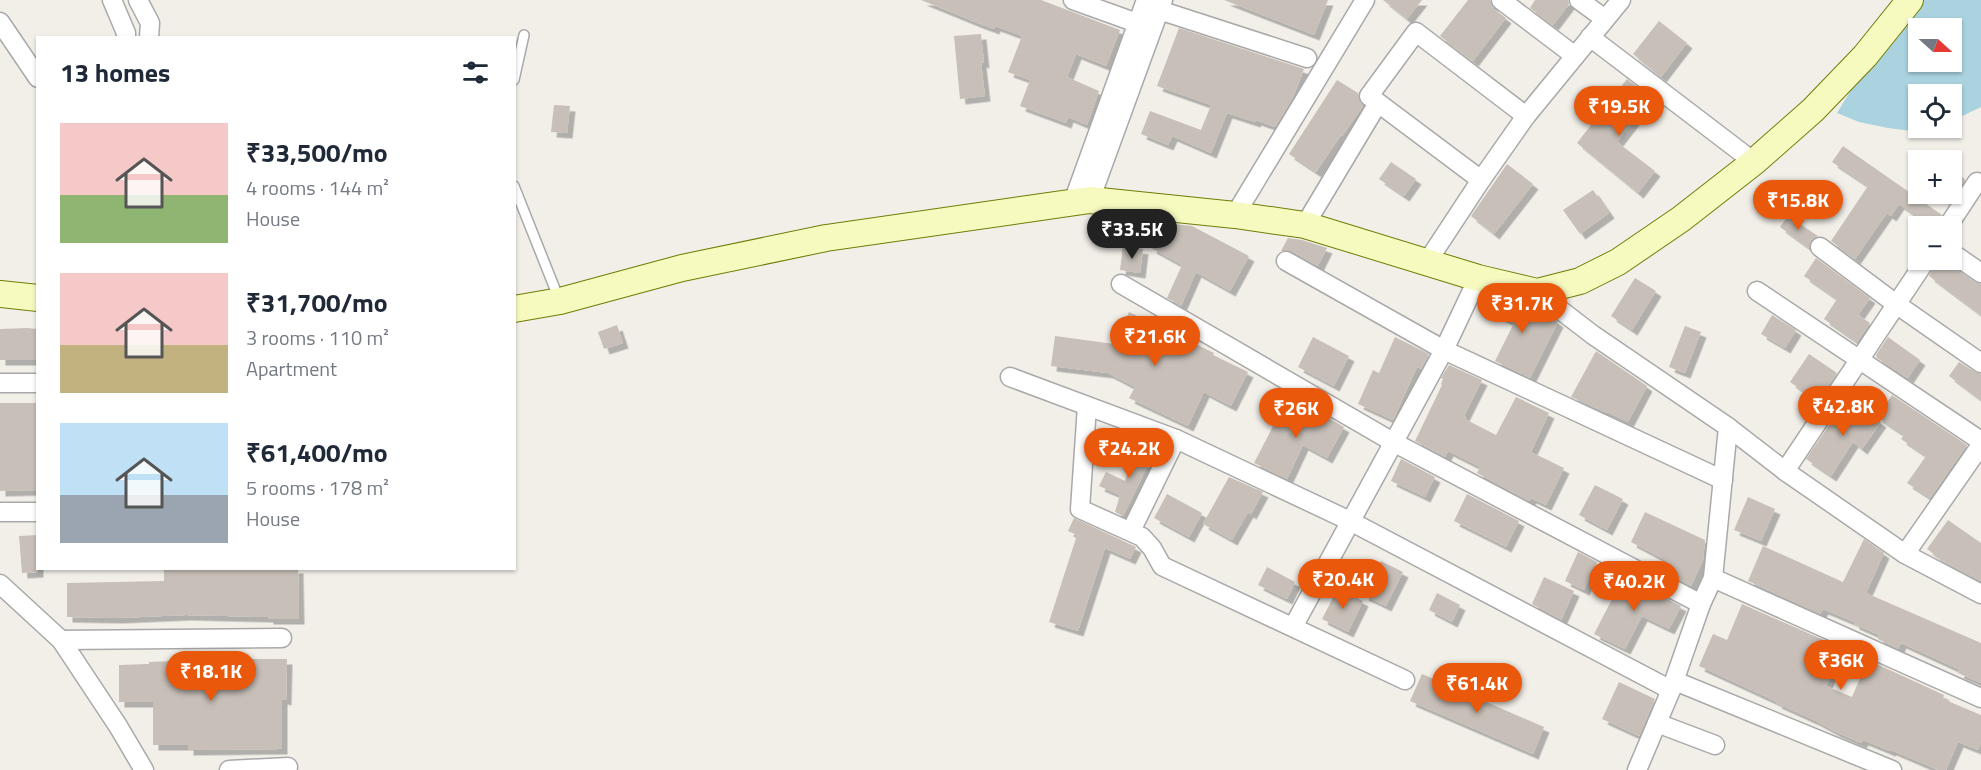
<!DOCTYPE html>
<html lang="en">
<head>
<meta charset="utf-8">
<style>
	:root { --surface:#fff; --page:#f2f2f3; --text:#1f2937; --muted:#747a83; --accent:#ea580c }
	body { margin:0; font-family:"Titillium Web",sans-serif; background:var(--page); color:var(--text); height:100vh; display:flex; flex-direction:column; font-size:22px; white-space:nowrap }
	* { box-sizing:border-box; margin:0 }
	p { font-size:20px; color:var(--muted) }
	.icon { flex:none; width:33px; height:33px; fill:none; stroke:currentColor; stroke-width:2; stroke-linecap:round; stroke-linejoin:round }
	.map { position:relative; flex:1; overflow:hidden }
	.drawer { position:absolute; left:36px; top:36px; width:480px; height:534px; display:flex; flex-direction:column; background:var(--surface); border-radius:0px; box-shadow:0 2px 4px #0004 }
	.drawer>* { flex:none }
	.needle { width:39px; rotate:111deg }
	.fabs { position:absolute; left:1908px; top:18px; display:grid; gap:12px }
	.fabs a { display:grid; place-items:center; width:54px; height:54px; border-radius:0px; background:var(--surface); box-shadow:0 2px 4px #0004; font-size:30px }
	.price { position:absolute; translate:-50% -51px; padding:0 14px; border-radius:21px; background:var(--accent); color:#fff; font-size:20px; line-height:39px; filter:drop-shadow(0 2px 3px #0008) }
	.price::after { content:''; position:absolute; left:50%; top:36px; width:18px; height:14px; margin-left:-9px; background:inherit; clip-path:polygon(0 0,100% 0,50% 100%) }
	.price.on { background:#222; color:#fff }
	ul { padding:0; list-style:none }
	li { display:flex; align-items:center; gap:18px; height:150px; padding:0 24px }
	li span { display:grid; place-items:center; flex:none; width:168px; height:120px; border-radius:0px; color:#555 }
	li>.icon { margin-inline-start:auto }
	span .icon { width:72px; height:72px; fill:#fffc; stroke-width:1 }
	li b { font-size:26px }
	h2 { display:flex; justify-content:space-between; align-items:center; height:72px; padding:0 24px; font-size:26px }
	.map>svg:first-child { display:block }
	.water { fill:#aad3df; fill-rule:evenodd }
	.building { fill:#c7bfb8; filter:url(#shadow) }
	.lines { fill:none; stroke-linecap:round; stroke-linejoin:round }
	.service-casing { stroke:#a9a9a9; stroke-width:12 }
	.minor-casing { stroke:#a9a9a9; stroke-width:21 }
	.secondary-casing { stroke:#707d05; stroke-width:28 }
	.service { stroke:#fff; stroke-width:9 }
	.minor { stroke:#fff; stroke-width:18 }
	.secondary { stroke:#f7fabf; stroke-width:26 }
</style>
</head>
<body>
<div class="map">
<svg width="1981" height="770" viewBox="0 0 1981 770">
	<defs>
		<filter id="shadow"><feDropShadow dx="5.5" dy="5.5" stdDeviation="0" flood-color="#0004"/></filter>
	</defs>
	<rect width="100%" height="100%" fill="#f2efe9"/>
	<path class="water" d="M1922,0h59v107l-29,14v-27h-34v34h21l-12,5 -39,-5 -29,-6 -22,-9 19,-31zM1918,28h34v34h-34z"/>
	<g class="building">
		<path d="M921,0h120l79,30 -14,36 -30,-12 -9,23 32,14 -12,34 -19,-8 -2,6 -46,-17 10,-26 -22,-8 14,-36 -27,-10 -1,3 -14,-5z"/>
		<path d="M1224,0h104l-14,35z"/>
		<path d="M1383,0h39l-15,19z"/>
		<path d="M1468,0h22l4,9 12,9 -33,43 -33,-25z"/>
		<path d="M1535,0h33l1,4 -16,21 -23,-17z"/>
		<path d="M1659,21l28,22 -26,34 -28,-23z"/>
		<path d="M1179,28l125,41 -11,28 -18,30 -19,-7 -1,2 -28,-9 -16,40 -39,-17 -4,9 -27,-11 9,-23 51,19 10,-25 -54,-19z"/>
		<path d="M981,34l3,29 -3,-1 4,34 -25,3 -6,-63z"/>
		<path d="M1627,79l24,19 -34,44 38,29 -17,22 -61,-50z"/>
		<path d="M1337,80l21,13 1,7 4,6 -21,30 -1,-1 -25,37 -27,-18z"/>
		<path d="M554,105l16,1 -3,27 -16,-1z"/>
		<path d="M1843,146l99,69 -5,11h-6l-32,-22 -8,12 -4,-3 -32,46 -24,-18 37,-55 -36,-24z"/>
		<path d="M1391,162l25,17 -12,17 -25,-17z"/>
		<path d="M1507,164l26,20 -39,50 -23,-18z"/>
		<path d="M1952,170l13,9 -9,15 -4,-3z"/>
		<path d="M1593,190l16,23 -29,21 -17,-24z"/>
		<path d="M1788,216l30,20 -7,4 -2,8 -29,-21z"/>
		<path d="M1164,223l28,3 57,30 -19,35 -34,-19 -15,34 -14,-8 15,-33 -31,-17z"/>
		<path d="M1288,238l14,2 25,8 -9,18 -27,-15h-10z"/>
		<path d="M1123,246l20,3 -3,24 -20,-3z"/>
		<path d="M1816,258l54,40 -12,17 12,8 -13,19 -33,-23 13,-20 -33,-23z"/>
		<path d="M1937,260h6l32,22 6,2v31l-52,-39z"/>
		<path d="M1635,278l21,13 -24,39 -21,-14z"/>
		<path d="M1487,295l50,12 21,15 -28,56 -35,-17 19,-38 -33,-15z"/>
		<path d="M1129,312l85,41 -1,2 35,17 -17,34 -27,-14 -16,34 -59,-28 6,-11 -27,-14 -57,-7 4,-30 59,8z"/>
		<path d="M1772,315l24,15 -11,18 -24,-14z"/>
		<path d="M617,325l6,18 -19,6 -6,-17z"/>
		<path d="M1685,326l16,6 -16,41 -16,-6z"/>
		<path d="M27,328l11,1v31h-38v-31z"/>
		<path d="M1313,337l36,19 -15,30 -36,-19z"/>
		<path d="M1395,337l34,17 -8,15 -4,-2 -24,53 -35,-16 15,-34 6,3z"/>
		<path d="M1888,337l32,23 -12,18 -31,-20 -1,-3z"/>
		<path d="M1596,351l51,35 -19,36 -21,-10v1l-36,-16z"/>
		<path d="M1809,354l28,19 -19,28 -28,-19z"/>
		<path d="M1959,362l16,10 6,2v26l-32,-24z"/>
		<path d="M1449,365l33,15 -18,36 2,1 -1,2 31,16 20,-38 33,16 -18,39 33,16 -18,37 -15,-7 -2,3 -52,-28 3,-6 -32,-16 -3,6 -30,-16 27,-56 -1,-1 2,-5 -2,-1z"/>
		<path d="M1892,395l75,50 -37,53 -23,-15 19,-27 -25,-17 3,-4 -27,-18z"/>
		<path d="M1847,399l34,23 -19,27 -9,-7 -22,34 -25,-17z"/>
		<path d="M1286,401l39,19 2,-3 17,10 -17,31 -24,-13 -16,34 -33,-16z"/>
		<path d="M0,403h38v87l-38,1z"/>
		<path d="M1135,447l21,7 -7,14 -2,-1 -24,49 -8,-4 5,-17 -21,-9 7,-14 19,9z"/>
		<path d="M1401,459l34,18 -10,20 -34,-16z"/>
		<path d="M1229,477l34,15 -12,22 -3,-2 -16,28 -29,-16z"/>
		<path d="M1595,485l28,14 -16,31 -28,-15z"/>
		<path d="M1167,494l35,19 -13,24 -35,-19z"/>
		<path d="M1467,494l52,27 -13,26 -52,-26z"/>
		<path d="M1748,497l27,12 -14,32 -27,-11z"/>
		<path d="M1645,512l60,28 -2,20 -12,26 -27,-14 5,-10 -38,-20z"/>
		<path d="M1074,518l62,29 -6,12 -25,-11 -27,83 -29,-9 28,-87 -9,-4z"/>
		<path d="M1948,520l33,23v38l-35,-18 -19,-14z"/>
		<path d="M38,535v37l-16,1 -3,-37z"/>
		<path d="M1864,539l20,14 -18,40 115,50v40l-23,-10 2,-3 -59,-27 -3,6 -20,-10 1,-4 -25,-11v-2l-31,-13 -3,5 -72,-33 15,-35 80,36z"/>
		<path d="M1578,552l19,10 -13,28 -19,-9z"/>
		<path d="M1381,561l22,11 -17,34 -23,-11z"/>
		<path d="M1267,567l28,15 -8,17 -29,-14z"/>
		<path d="M164,568h134l1,51h-31v-2l-82,-2 -69,3 -50,-1v-34l97,-2z"/>
		<path d="M1624,576l57,30 -12,23 -27,-13 -17,33 -31,-15z"/>
		<path d="M1544,577l30,14 -13,29 -29,-16z"/>
		<path d="M1338,588l25,13 -15,31 -26,-13z"/>
		<path d="M1437,593l23,12 -8,17 -23,-12z"/>
		<path d="M1742,604l100,44 -16,38 26,11 16,-37 76,35 -1,4 38,16v27l-3,8 -20,-8 -12,28h-8l-47,-20 -1,1 -27,-11 -2,3 -25,-11 -20,-11 -40,-18 1,-1 -78,-36 14,-32 14,6z"/>
		<path d="M217,659h70l-1,41 -4,-1v50l-94,1v-5h-35v-43h-34v-37l30,-1v-2l23,-1v3h45z"/>
		<path d="M1422,674l122,53 -11,27 -123,-53z"/>
		<path d="M1619,682l36,17 -16,37 -37,-17z"/>
	</g>
	<g class="lines">
		<defs>
			<g id="service">
				<path d="M514,80l10,-45"/>
				<path d="M514,186l45,113"/>
			</g>
			<g id="minor">
				<path d="M112,0l14,33v5"/>
				<path d="M138,0l12,23 -1,15"/>
				<path d="M1073,0l64,23"/>
				<path d="M1501,0l74,56"/>
				<path d="M1579,0l26,19"/>
				<path d="M1159,10l148,48"/>
				<path d="M0,22l38,56"/>
				<path d="M1590,37l164,125"/>
				<path d="M1481,180l-112,-84 47,-64 110,84"/>
				<path d="M1090,200l73,-200"/>
				<path d="M1073,202l73,-202"/>
				<path d="M1235,215l130,-215"/>
				<path d="M1305,225l73,-122"/>
				<path d="M1948,226l29,-44"/>
				<path d="M1820,247l76,57 85,59"/>
				<path d="M1952,253l29,20"/>
				<path d="M1286,261l158,89 279,130"/>
				<path d="M1427,262l54,-82 45,-64 95,-116"/>
				<path d="M1121,284l272,158 308,162"/>
				<path d="M1757,291l224,150"/>
				<path d="M1537,292l56,43 135,92 57,44 120,83 76,40"/>
				<path d="M1010,377l166,62 174,82 321,169 30,-86 12,-26 15,-151"/>
				<path d="M0,383h38"/>
				<path d="M1087,406l-7,103 62,28 10,11 10,18 243,114"/>
				<path d="M1785,471l141,-211"/>
				<path d="M0,512h38"/>
				<path d="M1131,531l45,-92"/>
				<path d="M1905,554l76,-109"/>
				<path d="M1713,578l268,120"/>
				<path d="M0,584l61,56 57,86 26,44"/>
				<path d="M1293,627l151,-277 34,-72"/>
				<path d="M61,640l221,-2"/>
				<path d="M1675,681l217,89"/>
				<path d="M1657,723l58,22"/>
				<path d="M229,770l59,-3"/>
				<path d="M1637,770l34,-80"/>
			</g>
			<g id="secondary">
				<path d="M0,294l38,4"/>
				<path d="M514,309l46,-8 122,-33 144,-30 264,-38 145,15 70,10 173,53 59,14 43,-11 38,-19 63,-43 73,-57 59,-52 52,-54 45,-56"/>
			</g>
		</defs>
		<use href="#service" class="service-casing"/>
		<use href="#minor" class="minor-casing"/>
		<use href="#secondary" class="secondary-casing"/>
		<use href="#service" class="service"/>
		<use href="#minor" class="minor"/>
		<use href="#secondary" class="secondary"/>
	</g>
</svg>
<div class="fabs">
<a><svg class="needle" viewBox="-14 -14 28 28"><path d="M0-13l5 13h-10z" fill="#e53935"/><path d="M0 13l5-13h-10z" fill="#747a83"/></svg></a>
<a><svg class="icon" aria-label="locate" viewBox="0 0 24 24"><circle cx="12" cy="12" r="6"/><path d="M12 2v4M12 18v4M2 12h4M18 12h4"/></svg></a>
<a>+</a>
<a>−</a>
</div>
<b class="price" style="left:1619px;top:137px">₹19.5K</b>
<b class="price" style="left:1798px;top:231px">₹15.8K</b>
<b class="price on" style="left:1132px;top:260px">₹33.5K</b>
<b class="price" style="left:1522px;top:334px">₹31.7K</b>
<b class="price" style="left:1155px;top:367px">₹21.6K</b>
<b class="price" style="left:1843px;top:437px">₹42.8K</b>
<b class="price" style="left:1296px;top:439px">₹26K</b>
<b class="price" style="left:1129px;top:479px">₹24.2K</b>
<b class="price" style="left:1343px;top:610px">₹20.4K</b>
<b class="price" style="left:1634px;top:612px">₹40.2K</b>
<b class="price" style="left:1841px;top:691px">₹36K</b>
<b class="price" style="left:211px;top:702px">₹18.1K</b>
<b class="price" style="left:1477px;top:714px">₹61.4K</b>
<section class="drawer">
<h2>13 homes<svg class="icon" aria-label="filters" viewBox="0 0 24 24"><path d="M4 7h16M4 17h16"/><circle cx="9" cy="7" r="2"/><circle cx="15" cy="17" r="2"/></svg></h2>
<ul>
<li><span style="background:linear-gradient(#f6c9c9 60%,#8fb573 0)"><svg class="icon" aria-label="home" viewBox="0 0 24 24"><path d="M3 11l9-7 9 7M6 9v11h12V9"/></svg></span><div><b>₹33,500/mo</b><p>4 rooms · 144 m²</p><p>House</p></div></li>
<li><span style="background:linear-gradient(#f6c9c9 60%,#c2b280 0)"><svg class="icon" aria-label="home" viewBox="0 0 24 24"><path d="M3 11l9-7 9 7M6 9v11h12V9"/></svg></span><div><b>₹31,700/mo</b><p>3 rooms · 110 m²</p><p>Apartment</p></div></li>
<li><span style="background:linear-gradient(#bfe0f5 60%,#9aa5b1 0)"><svg class="icon" aria-label="home" viewBox="0 0 24 24"><path d="M3 11l9-7 9 7M6 9v11h12V9"/></svg></span><div><b>₹61,400/mo</b><p>5 rooms · 178 m²</p><p>House</p></div></li>
</ul>
</section>
</div>
</body>
</html>
